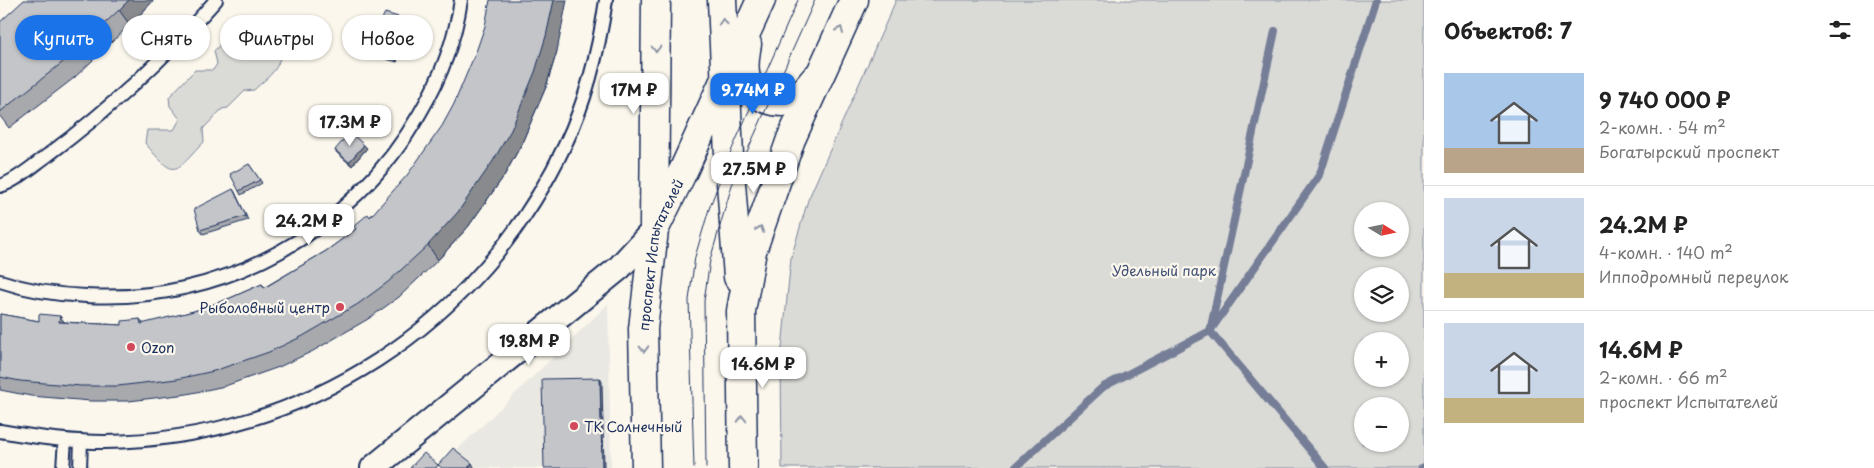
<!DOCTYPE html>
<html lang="ru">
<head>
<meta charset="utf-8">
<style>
	:root { --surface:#fff; --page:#f2f2f2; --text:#222; --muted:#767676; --line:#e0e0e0; --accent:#1a73e8 }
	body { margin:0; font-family:"Playpen Sans",sans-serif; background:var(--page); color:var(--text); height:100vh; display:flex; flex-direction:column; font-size:19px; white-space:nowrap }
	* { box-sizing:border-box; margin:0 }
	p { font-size:16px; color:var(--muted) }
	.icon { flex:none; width:28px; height:28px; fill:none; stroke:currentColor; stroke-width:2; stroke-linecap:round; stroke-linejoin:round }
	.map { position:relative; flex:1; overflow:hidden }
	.sheet { display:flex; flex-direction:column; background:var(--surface); width:450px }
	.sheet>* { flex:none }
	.banner { position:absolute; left:15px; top:15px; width:475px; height:45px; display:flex; gap:10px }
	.needle { width:32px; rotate:100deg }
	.fabs { position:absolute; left:1354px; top:202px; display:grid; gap:10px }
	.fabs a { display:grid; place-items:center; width:55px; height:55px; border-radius:50%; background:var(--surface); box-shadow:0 1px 4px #0004; font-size:25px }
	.price { position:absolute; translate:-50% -42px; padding:0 11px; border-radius:10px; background:#fff; color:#222; font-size:16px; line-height:32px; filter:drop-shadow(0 1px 2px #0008) }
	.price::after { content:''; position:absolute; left:50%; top:30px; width:15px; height:11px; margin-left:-8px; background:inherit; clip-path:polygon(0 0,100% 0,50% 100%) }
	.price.selected { background:var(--accent); color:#fff }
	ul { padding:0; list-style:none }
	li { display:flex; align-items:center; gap:15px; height:125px; padding:0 20px }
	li+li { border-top:1px solid var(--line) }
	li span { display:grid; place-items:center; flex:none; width:140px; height:100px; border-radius:0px; color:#555 }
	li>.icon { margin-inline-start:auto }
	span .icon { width:60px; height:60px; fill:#fffc; stroke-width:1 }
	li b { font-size:21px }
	h2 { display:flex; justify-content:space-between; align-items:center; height:60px; padding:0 20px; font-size:21px }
	.chip { padding:0 18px; border-radius:22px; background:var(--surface); box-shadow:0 1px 4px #0004; font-size:18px; line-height:45px }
	.chip.selected { background:var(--accent); color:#fff }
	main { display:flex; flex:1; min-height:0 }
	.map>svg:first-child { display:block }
	.built { fill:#eae8e2 }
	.green { fill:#dadad7; stroke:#7a849a; fill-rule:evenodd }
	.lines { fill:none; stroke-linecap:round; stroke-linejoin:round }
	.stream { stroke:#747e96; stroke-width:8 }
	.lane-casing { stroke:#1b2f5e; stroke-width:16 }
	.street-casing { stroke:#1b2f5e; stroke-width:28 }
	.secondary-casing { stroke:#1b2f5e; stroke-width:31 }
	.lane { stroke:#fbf7ec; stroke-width:12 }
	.street { stroke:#fbf7ec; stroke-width:24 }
	.secondary { stroke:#fbf7ec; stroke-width:28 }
	.tram { stroke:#1b2f5e; stroke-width:1 }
	.wall { fill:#a8a9ad; stroke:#1b2f5e }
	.shaded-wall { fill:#888a8d; stroke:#1b2f5e }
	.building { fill:#c3c5c9; stroke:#1b2f5e }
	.oneway { stroke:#8b93a5 }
	.poi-dot { fill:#d1495b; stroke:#fbf7ec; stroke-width:2 }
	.labels { text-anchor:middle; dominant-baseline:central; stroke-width:4.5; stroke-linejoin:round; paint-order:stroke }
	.street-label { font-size:14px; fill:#1b2f5e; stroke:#fbf7ec }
	.park-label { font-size:14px; fill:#415176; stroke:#fbf7ec }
	.poi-label { font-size:14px; fill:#1b2f5e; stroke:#fbf7ec; text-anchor:start }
</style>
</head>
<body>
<main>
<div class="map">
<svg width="1424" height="468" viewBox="0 0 1424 468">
	<rect width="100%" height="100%" fill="#fbf7ec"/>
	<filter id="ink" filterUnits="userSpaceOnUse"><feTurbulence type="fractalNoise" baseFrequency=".02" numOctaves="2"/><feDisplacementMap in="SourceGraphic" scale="10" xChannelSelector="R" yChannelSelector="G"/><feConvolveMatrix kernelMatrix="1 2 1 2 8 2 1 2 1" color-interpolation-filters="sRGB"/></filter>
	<g filter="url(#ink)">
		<path class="built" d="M608,304l3,164h-169l14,-17z"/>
		<g class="green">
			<path d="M896,0h528v468h-642l-1,-110 10,-100 17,-58zM1400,211v38h-38v-38zM1400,276v38h-38v-38zM1362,341h38v38h-38zM1362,406h38v38h-38z"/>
			<path d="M244,18c5,0 11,0 15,2 18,7 26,27 19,44 -4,10 -17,19 -24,26l-9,1 -17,17 -6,1 -19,20 1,13c-31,32 -28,38 -59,1l2,-13h27l6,-11 -10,-13 -1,-9 26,-27h18l4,-6 -3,-13z"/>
		</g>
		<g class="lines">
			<g class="stream">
				<path d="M1015,468l88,-81 107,-56 65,-300"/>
				<path d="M1325,468l-115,-137 110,-157 56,-174"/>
				<path d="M1422,468l2,-1"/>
			</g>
			<defs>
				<g id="lane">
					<path d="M0,186c15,-4 35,-22 48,-31 62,-46 117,-97 168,-155"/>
					<path d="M0,281c27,9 57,14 86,15 136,8 267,-64 334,-183 20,-34 35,-73 41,-113"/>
					<path d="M0,431c34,6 69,11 104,11 200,-2 376,-117 461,-297 22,-46 34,-96 41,-145"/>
					<path d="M63,468l2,-28"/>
					<path d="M80,468l1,-27"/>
				</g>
				<path id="street" d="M373,468l246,-200 35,-38"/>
				<g id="secondary">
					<path d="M722,0l7,156 9,121"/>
					<path d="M747,44c-2,11 -4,24 -1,34 6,20 34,30 51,20 8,-5 13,-14 19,-20"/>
					<path d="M654,224l2,-224"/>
					<path id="s1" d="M646,468l-3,-139 11,-99 29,-59 78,-171"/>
					<path d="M743,468l-2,-157 11,-60 39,-112 63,-139"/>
				</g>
			</defs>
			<use href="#lane" class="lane-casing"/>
			<use href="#street" class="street-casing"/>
			<use href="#secondary" class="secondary-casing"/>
			<use href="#lane" class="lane"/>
			<use href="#street" class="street"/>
			<use href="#secondary" class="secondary"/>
			<g class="tram">
				<path d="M694,468l-5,-168 6,-43 14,-48 20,-53 69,-156"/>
				<path d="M706,468l-2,-167 6,-41 22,-75 83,-185"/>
			</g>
		</g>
		<g class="wall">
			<path d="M154,0l-24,25 -56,53 -65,50 -9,-12v-94z"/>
			<path d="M408,23l-11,39 -29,-8 -2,-4z"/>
			<path d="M557,51l-11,36 -25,58 -17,31 -36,51 -30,33 -39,37 -31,22 -55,32 -34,16 -54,19 -38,8 -58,7h-38l-60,-5 -31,-6v-76l39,7 21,-5 4,6 58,3 18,-6 4,5 50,-13 34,-12 34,-15 3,3 61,-36 30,-22z"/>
			<path d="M367,148l-15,18 -15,-13 -2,-3z"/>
			<path d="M249,164l13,19 -21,12 -2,-4z"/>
			<path d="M233,189l2,3 13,28 -45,14 -3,-4z"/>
		</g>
		<g class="shaded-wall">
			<path d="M129,0h25l-24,25 -11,-15z"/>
			<path d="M554,0h13l-10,51 -11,36 -25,58 -17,31 -36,51 -30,33 -10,-15z"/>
			<path d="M405,19l3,4 -11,39 -3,-4z"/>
			<path d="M364,145l3,3 -15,18 -3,-4z"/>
			<path d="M60,316l10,15 -11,-9z"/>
			<path d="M600,378l2,4 2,86h-2z"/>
			<path d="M472,463l2,4v1h-6z"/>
		</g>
		<g class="building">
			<path d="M24,0h105l-10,10 -56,52 -63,50v-90z"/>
			<path d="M490,0h64l-8,36 -11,36 -24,58 -18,31 -35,51 -30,33 -40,37 -30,22 -55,32 -34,16 -55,19 -37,8 -59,7h-37l-61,-5 -20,-4v-63l39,7v-7l21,2 -1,6 63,3v-4l18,-2 1,5 53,-13 34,-12 34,-15 2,4 62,-37 30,-22 -2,-3 14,-12 2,3 38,-43 34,-48 12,-22 23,-55 8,-23z"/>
			<path d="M385,13l20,6 -11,39 -28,-8z"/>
			<path d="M350,132l14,13 -15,17 -14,-12z"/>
			<path d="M249,164l11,16 -21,11 -9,-17z"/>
			<path d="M233,189l13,27 -46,14 -6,-21z"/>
			<path d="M600,378l2,90h-58l-2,-89z"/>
			<path d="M453,448l19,15 -4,5h-26l-4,-3z"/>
			<path d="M424,453l14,12 -2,3h-26z"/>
		</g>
		<defs><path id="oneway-chevron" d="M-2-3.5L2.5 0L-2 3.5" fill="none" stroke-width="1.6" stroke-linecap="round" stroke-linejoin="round" transform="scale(1.25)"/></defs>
		<g class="oneway">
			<use href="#oneway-chevron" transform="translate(723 22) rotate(-93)"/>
			<use href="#oneway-chevron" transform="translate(840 30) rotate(-66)"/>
			<use href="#oneway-chevron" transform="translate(656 49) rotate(90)"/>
			<use href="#oneway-chevron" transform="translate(760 229) rotate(-71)"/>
			<use href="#oneway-chevron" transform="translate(644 349) rotate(89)"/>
			<use href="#oneway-chevron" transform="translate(742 419) rotate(-91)"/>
		</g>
	</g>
	<g class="poi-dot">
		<circle cx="340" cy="307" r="5"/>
		<circle cx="131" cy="347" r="5"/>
		<circle cx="574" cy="426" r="5"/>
	</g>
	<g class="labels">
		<g class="street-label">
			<text stroke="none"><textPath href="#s1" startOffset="216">проспект Испытателей</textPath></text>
		</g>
		<g class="park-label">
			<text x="1164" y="270">Удельный парк</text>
		</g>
		<g class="poi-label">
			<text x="330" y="307" text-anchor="end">Рыболовный центр</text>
			<text x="141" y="347">Ozon</text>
			<text x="584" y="426">ТК Солнечный</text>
		</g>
	</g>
</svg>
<div class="fabs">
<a><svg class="needle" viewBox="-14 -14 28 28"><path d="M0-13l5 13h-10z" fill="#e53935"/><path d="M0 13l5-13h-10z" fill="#767676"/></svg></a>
<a><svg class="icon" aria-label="layers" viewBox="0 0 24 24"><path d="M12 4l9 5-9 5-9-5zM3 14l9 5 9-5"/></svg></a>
<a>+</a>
<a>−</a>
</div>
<b class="price" style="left:634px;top:115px">17M ₽</b>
<b class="price selected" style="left:753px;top:115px">9.74M ₽</b>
<b class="price" style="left:350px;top:147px">17.3M ₽</b>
<b class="price" style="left:754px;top:194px">27.5M ₽</b>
<b class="price" style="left:309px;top:246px">24.2M ₽</b>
<b class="price" style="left:529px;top:366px">19.8M ₽</b>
<b class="price" style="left:763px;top:389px">14.6M ₽</b>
<div class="banner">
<a class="chip selected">Купить</a>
<a class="chip">Снять</a>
<a class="chip">Фильтры</a>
<a class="chip">Новое</a>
</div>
</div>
<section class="sheet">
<h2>Объектов: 7<svg class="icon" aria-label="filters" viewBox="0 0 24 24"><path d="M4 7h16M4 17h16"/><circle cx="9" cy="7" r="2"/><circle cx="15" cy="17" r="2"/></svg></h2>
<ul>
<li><span style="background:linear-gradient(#a9c7e8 75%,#b9a48a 0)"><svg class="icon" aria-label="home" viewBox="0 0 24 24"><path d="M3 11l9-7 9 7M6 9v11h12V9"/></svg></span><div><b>9 740 000 ₽</b><p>2-комн. · 54 m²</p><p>Богатырский проспект</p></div></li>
<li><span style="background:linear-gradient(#c9d6e8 75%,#c2b280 0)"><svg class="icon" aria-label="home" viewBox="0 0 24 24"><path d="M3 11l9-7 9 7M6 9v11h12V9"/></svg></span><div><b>24.2M ₽</b><p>4-комн. · 140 m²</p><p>Ипподромный переулок</p></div></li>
<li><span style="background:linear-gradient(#c9d6e8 75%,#c2b280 0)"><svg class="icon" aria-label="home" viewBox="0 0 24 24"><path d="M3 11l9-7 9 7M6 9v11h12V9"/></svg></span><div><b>14.6M ₽</b><p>2-комн. · 66 m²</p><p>проспект Испытателей</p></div></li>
</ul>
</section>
</main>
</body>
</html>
